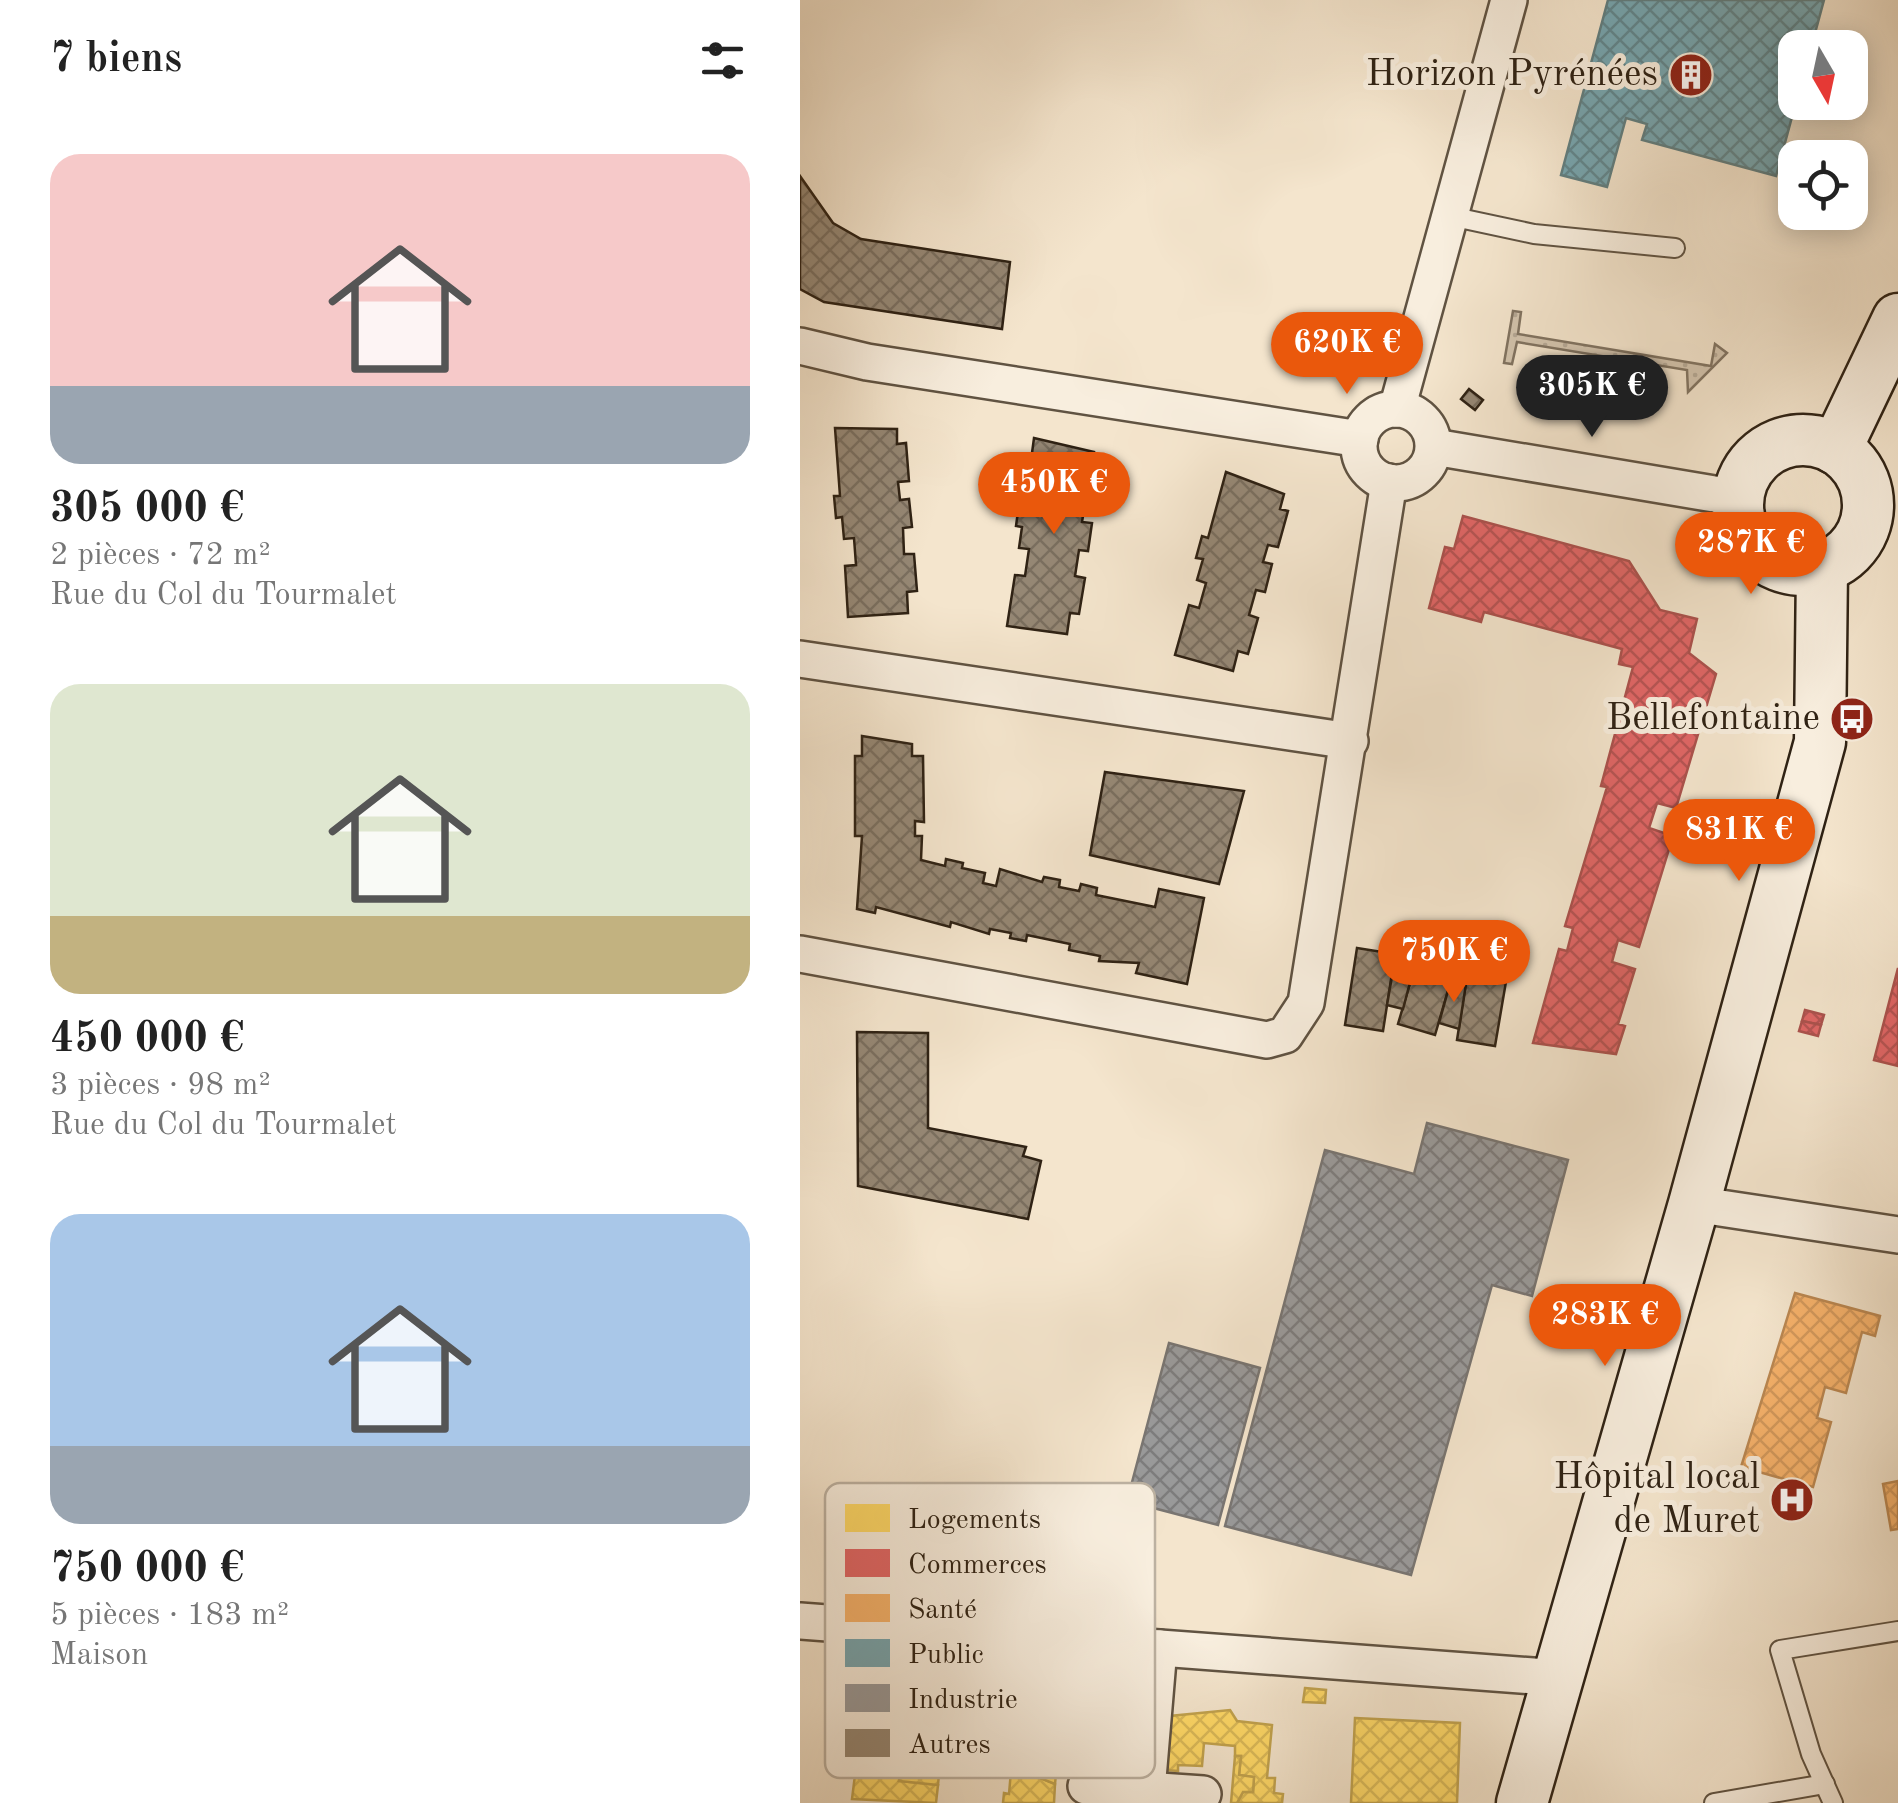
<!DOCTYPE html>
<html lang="fr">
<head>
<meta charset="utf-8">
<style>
	:root { --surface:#fff; --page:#f6f6f6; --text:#222; --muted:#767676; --accent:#ea580c }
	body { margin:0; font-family:"Old Standard TT",serif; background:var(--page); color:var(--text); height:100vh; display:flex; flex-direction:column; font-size:38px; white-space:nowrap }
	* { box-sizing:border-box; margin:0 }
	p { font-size:32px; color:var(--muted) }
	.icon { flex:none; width:55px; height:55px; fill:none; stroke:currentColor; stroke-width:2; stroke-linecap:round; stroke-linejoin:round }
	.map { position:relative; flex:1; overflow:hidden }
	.drawer { display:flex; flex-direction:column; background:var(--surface); width:800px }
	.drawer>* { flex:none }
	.needle { width:65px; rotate:171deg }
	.tools { position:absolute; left:978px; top:30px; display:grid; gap:20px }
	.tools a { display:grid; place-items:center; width:90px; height:90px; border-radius:20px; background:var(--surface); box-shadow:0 5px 25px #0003; font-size:50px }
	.price { position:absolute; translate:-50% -85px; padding:0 22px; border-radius:35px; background:var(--accent); color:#fff; font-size:32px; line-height:65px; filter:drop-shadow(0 2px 5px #0008) }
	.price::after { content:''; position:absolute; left:50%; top:60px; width:30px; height:22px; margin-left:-15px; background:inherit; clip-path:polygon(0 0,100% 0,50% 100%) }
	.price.on { background:#222; color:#fff }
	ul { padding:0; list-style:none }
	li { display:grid; align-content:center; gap:20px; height:530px; padding:0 50px }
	li span { display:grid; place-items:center; height:310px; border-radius:30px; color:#555 }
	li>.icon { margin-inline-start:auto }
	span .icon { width:180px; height:180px; fill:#fffc; stroke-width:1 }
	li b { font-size:42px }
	h2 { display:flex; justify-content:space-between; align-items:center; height:120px; padding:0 50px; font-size:42px }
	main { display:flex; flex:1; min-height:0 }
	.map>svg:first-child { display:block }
	.green { fill:url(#green-dots); stroke:#817361; stroke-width:2.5 }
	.homes { fill:url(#homes-cross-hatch); stroke:#c1a24d; stroke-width:2.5 }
	.shops { fill:url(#shops-cross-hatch); stroke:#ab524d; stroke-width:2.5 }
	.health { fill:url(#health-cross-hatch); stroke:#ba8751; stroke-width:2.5 }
	.public { fill:url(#public-cross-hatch); stroke:#617e80; stroke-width:2.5 }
	.industry { fill:url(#industry-cross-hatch); stroke:#797571; stroke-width:2.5 }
	.building { fill:url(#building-cross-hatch); stroke:#2f2214; stroke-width:2.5 }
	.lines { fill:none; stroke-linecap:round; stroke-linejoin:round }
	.lane-casing { stroke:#605342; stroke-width:22 }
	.street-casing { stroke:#605342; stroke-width:40 }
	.secondary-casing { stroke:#2f2214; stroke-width:55 }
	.lane { stroke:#f8eede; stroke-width:18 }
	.street { stroke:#f8eede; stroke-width:35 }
	.secondary { stroke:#f8eede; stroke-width:50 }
	.labels { text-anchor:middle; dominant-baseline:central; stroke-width:10; stroke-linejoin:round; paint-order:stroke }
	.poi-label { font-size:38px; fill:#2f2214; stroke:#f8eede; text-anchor:end }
	.key { fill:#f8eede; stroke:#bcb1a1; stroke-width:2.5 }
	.key-label { font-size:28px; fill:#2f2214 }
</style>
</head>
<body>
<main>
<section class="drawer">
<h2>7 biens<svg class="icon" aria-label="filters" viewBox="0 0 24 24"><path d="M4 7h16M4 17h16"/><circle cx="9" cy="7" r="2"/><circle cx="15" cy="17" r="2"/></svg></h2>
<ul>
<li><span style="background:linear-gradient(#f6c9c9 75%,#9aa5b1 0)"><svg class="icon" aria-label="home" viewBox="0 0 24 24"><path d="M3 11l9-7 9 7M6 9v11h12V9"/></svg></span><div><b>305 000 €</b><p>2 pièces · 72 m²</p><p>Rue du Col du Tourmalet</p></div></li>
<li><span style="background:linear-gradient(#dfe7d0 75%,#c2b280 0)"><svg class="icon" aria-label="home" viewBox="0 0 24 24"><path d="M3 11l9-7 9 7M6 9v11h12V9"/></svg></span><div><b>450 000 €</b><p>3 pièces · 98 m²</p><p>Rue du Col du Tourmalet</p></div></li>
<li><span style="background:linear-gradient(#a9c7e8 75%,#9aa5b1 0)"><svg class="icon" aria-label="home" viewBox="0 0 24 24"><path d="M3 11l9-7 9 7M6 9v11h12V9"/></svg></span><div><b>750 000 €</b><p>5 pièces · 183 m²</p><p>Maison</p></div></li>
</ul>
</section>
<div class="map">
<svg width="1098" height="1803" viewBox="0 0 1098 1803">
	<defs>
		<pattern id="green-dots" width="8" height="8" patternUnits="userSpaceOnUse" patternTransform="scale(2.5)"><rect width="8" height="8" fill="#d3c4ae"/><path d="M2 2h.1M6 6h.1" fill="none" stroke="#b5a895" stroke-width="1.8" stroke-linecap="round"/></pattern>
		<pattern id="homes-cross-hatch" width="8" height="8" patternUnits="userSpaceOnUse" patternTransform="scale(2.5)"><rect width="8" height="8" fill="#ffd966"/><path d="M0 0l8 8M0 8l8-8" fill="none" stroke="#dbba58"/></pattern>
		<pattern id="shops-cross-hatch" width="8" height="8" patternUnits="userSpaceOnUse" patternTransform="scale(2.5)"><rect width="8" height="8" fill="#e06666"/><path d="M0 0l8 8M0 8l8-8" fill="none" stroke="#b65453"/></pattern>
		<pattern id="health-cross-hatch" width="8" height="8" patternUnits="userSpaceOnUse" patternTransform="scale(2.5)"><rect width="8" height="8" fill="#f6b26b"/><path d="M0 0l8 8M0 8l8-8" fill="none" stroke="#d3995c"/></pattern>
		<pattern id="public-cross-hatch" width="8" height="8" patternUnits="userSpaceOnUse" patternTransform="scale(2.5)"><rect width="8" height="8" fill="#76a5af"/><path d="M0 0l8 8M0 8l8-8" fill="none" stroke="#61868d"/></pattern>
		<pattern id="industry-cross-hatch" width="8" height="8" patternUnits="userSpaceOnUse" patternTransform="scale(2.5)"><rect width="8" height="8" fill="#999"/><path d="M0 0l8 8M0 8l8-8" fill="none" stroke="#7d7c7c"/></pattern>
		<pattern id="building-cross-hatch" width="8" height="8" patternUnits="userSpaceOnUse" patternTransform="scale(2.5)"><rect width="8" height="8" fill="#958774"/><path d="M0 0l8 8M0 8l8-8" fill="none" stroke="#7a6e5e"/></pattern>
	</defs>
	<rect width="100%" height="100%" fill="#f4e5cd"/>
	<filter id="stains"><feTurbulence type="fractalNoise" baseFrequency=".002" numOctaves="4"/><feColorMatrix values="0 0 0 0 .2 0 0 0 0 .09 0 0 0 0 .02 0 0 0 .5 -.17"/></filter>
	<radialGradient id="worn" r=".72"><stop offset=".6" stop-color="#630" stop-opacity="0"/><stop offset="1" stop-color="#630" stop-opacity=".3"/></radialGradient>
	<path class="green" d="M713,311l8,1 -3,22 193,32 4,-22 12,9 -39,39 -1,-22 -170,-28 -5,22 -8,-1z"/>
	<g class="homes">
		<path d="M505,1688l21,2 -1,13 -22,-1z"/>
		<path d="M273,1697l21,2 4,6 38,9 -5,53 -14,-1v-6l-23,-1 2,-19 -37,-3 -2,27 -16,-2 -1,16 15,6 -1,19h-51l1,-10 5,1 2,-23 9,2 1,-14 8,1 5,-55 32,3z"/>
		<path d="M430,1710l7,11 35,4 -5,53h8l-1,15 9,1 -1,9h-45l6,-11h10l1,-15 -15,-2 2,-19h-6v-10l-31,-3 -2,23 -24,-1v6l-12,-1 4,-54z"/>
		<path d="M555,1718l105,5 -3,80h-106z"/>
		<path d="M435,1756h6l-2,19 15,2 -1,15h-10l-6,11h-6z"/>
		<path d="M57,1759l24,2 -1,7 21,2 -2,11 39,4 -2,18 -84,-4z"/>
		<path d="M241,1762l16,2 -2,20 -15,-6z"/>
		<path d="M101,1770l38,4 -1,11 -39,-4z"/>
	</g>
	<g class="shops">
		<path d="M663,516l166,45 31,49 37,9 -8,34 27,21 -40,134 -19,-5 -8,25 24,8 -34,111 -21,-7 -6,22 23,7 -17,55 7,2 -9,28 -83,-11 26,-94 8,2 6,-23 -8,-2 42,-139 -6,-1 32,-119 -14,-3 3,-15 -138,-37 -3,10 -52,-14 16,-61 9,2z"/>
		<path d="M1098,968v98l-24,-6z"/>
		<path d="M1005,1010l19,5 -3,10 -19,-4z"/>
		<path d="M1002,1021l19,4 -3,11 -19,-5z"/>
	</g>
	<g class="health">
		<path d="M995,1293l85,23 -5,20 -13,-4 -16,61 -21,-6 -8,31 14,4 -18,65 -72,-20z"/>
		<path d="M1098,1481v48l-7,1 -8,-46z"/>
	</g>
	<path class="public" d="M808,0h216l-13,48h-16l1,54 -20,74 -134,-36 5,-16 -21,-6 -19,69 -46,-12z"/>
	<g class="industry">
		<path d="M627,1123l141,37 -36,136 -40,-11 -81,290 -186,-49 100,-376 89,24z"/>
		<path d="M369,1343l91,25 -42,157 -91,-24z"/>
	</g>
	<g class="building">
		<path d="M0,176l33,47 28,16 149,23 -8,67 -178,-27 -24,-13z"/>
		<path d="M669,389l14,11 -8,10 -14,-11z"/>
		<path d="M35,428l62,1v15l9,-1 3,38 -11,1 2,18 9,-1 3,28 -9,1 1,26h10l3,37 -10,1 1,21 -60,4 -3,-51 11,-1 -2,-27 -10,1 -2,-22 -6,1 -2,-22h6z"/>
		<path d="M234,438l60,14 -2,15 9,1 -6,38 -10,-2 -3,18 10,1 -4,28 -9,-1 -4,26 10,2 -6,36 -9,-1 -3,21 -60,-8 8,-51 10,1 4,-27 -10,-1 3,-21 -6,-1 3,-22 6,1z"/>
		<path d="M426,472l58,22 -4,15 8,2 -10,36 -10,-2 -5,17 9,2 -7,28 -9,-2 -7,25 9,3 -10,36 -10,-3 -5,20 -58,-16 14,-50 10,3 7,-25 -9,-3 6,-21 -7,-1 6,-22 6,2z"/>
		<path d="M62,736l50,8v12h11l1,66 -9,-1v15h7l-1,24 24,6 1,-7 17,4 -1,5 23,5 -2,10 13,3 4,-17 42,13 2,-5 16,3 -1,7 20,4 2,-7 16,4 -1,7 59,12 4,-18 45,9 -17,86 -51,-11 3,-10 -40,-2 1,-5 -31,-6 1,-6 -43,-9 -1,6 -16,-3 1,-5 -21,-4 -1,5 -38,-12 -1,5 -74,-20 -1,6 -18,-4 5,-73h-7v-80h7z"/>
		<path d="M305,772l139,19 -25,93 -129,-29z"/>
		<path d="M557,948l38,6 -12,77 -38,-6z"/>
		<path d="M620,949l37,11 -22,75 -37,-11z"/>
		<path d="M669,963l39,7 -13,76 -38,-6z"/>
		<path d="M594,965l19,6 -10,38 -16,-4z"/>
		<path d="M651,980l15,4 -7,45 -20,-6z"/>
		<path d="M57,1032l71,1v95l98,19 -3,9 18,5 -13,58 -170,-33z"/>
	</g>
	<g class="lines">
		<defs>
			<g id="lane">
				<path d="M650,216l84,18 141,14"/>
				<path d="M914,1803l111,-19"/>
				<path d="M1033,1803l-22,-49 -31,-104 118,-19"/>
			</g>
			<g id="street">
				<path d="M0,346l67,16 493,77"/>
				<path d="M597,409l112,-409"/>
				<circle cx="596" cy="446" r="37"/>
				<path d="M634,447l304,51"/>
				<path d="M0,659l550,82"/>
				<path d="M0,954l467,86 18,-5 21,-32 83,-521"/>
				<path d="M894,1204l204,31"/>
				<path d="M0,1621l760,57"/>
				<path d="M286,1786l117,8"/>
				<path d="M347,1790l12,-142"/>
			</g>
			<g id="secondary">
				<circle cx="1003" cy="505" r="65"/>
				<path d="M1036,449l62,-130"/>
				<path d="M722,1803l172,-599 126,-462 2,-174"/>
			</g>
		</defs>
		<use href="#lane" class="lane-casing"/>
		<use href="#street" class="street-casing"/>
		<use href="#secondary" class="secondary-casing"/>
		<use href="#lane" class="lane"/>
		<use href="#street" class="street"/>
		<use href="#secondary" class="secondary"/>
	</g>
	<defs>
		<symbol id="building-disc" viewBox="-11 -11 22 22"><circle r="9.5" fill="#8f2418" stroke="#f8eede"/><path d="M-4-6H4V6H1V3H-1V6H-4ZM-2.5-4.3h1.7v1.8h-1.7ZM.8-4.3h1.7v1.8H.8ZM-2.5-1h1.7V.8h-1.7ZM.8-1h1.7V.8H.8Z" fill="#fff"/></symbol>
		<symbol id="bus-disc" viewBox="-11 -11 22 22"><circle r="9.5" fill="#8f2418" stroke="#f8eede"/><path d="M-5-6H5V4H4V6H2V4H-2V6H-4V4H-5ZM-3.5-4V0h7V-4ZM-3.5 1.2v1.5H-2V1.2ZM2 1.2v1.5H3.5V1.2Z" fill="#fff"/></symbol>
		<symbol id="hospital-disc" viewBox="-11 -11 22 22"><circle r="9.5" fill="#8f2418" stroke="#f8eede"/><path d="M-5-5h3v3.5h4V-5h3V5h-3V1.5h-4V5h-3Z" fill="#fff"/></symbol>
	</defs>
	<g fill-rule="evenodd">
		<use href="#building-disc" x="866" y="50" width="50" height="50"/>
		<use href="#bus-disc" x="1027" y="694" width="50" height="50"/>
		<use href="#hospital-disc" x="967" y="1475" width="50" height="50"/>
	</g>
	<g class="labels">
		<g class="poi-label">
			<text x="858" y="75">Horizon Pyrénées</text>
			<text x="1020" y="719">Bellefontaine</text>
			<text x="960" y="1478">Hôpital local<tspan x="960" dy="44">de Muret</tspan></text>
		</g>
	</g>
	<rect x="25" y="1483" width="330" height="295" rx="15" class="key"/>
	<rect x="45" y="1504" width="45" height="28" fill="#ffd966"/>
	<rect x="45" y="1549" width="45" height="28" fill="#e06666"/>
	<rect x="45" y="1594" width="45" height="28" fill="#f6b26b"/>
	<rect x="45" y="1639" width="45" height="28" fill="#76a5af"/>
	<rect x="45" y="1684" width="45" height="28" fill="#999"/>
	<rect x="45" y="1729" width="45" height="28" fill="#958774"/>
	<g class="key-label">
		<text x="108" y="1528">Logements</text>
		<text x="108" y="1573">Commerces</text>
		<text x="108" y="1618">Santé</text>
		<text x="108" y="1663">Public</text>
		<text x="108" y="1708">Industrie</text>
		<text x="108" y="1753">Autres</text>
	</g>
	<rect width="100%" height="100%" filter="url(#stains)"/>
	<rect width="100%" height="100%" fill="url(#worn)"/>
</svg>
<div class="tools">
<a><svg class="needle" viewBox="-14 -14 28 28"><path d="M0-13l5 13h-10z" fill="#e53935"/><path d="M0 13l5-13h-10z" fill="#767676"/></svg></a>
<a><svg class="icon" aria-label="locate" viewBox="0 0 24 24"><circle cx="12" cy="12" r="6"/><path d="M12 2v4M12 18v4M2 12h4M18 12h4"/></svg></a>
</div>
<b class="price" style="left:547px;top:397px">620K €</b>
<b class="price on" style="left:792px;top:440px">305K €</b>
<b class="price" style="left:254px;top:537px">450K €</b>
<b class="price" style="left:951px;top:597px">287K €</b>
<b class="price" style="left:939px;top:884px">831K €</b>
<b class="price" style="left:654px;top:1005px">750K €</b>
<b class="price" style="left:805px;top:1369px">283K €</b>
</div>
</main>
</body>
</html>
